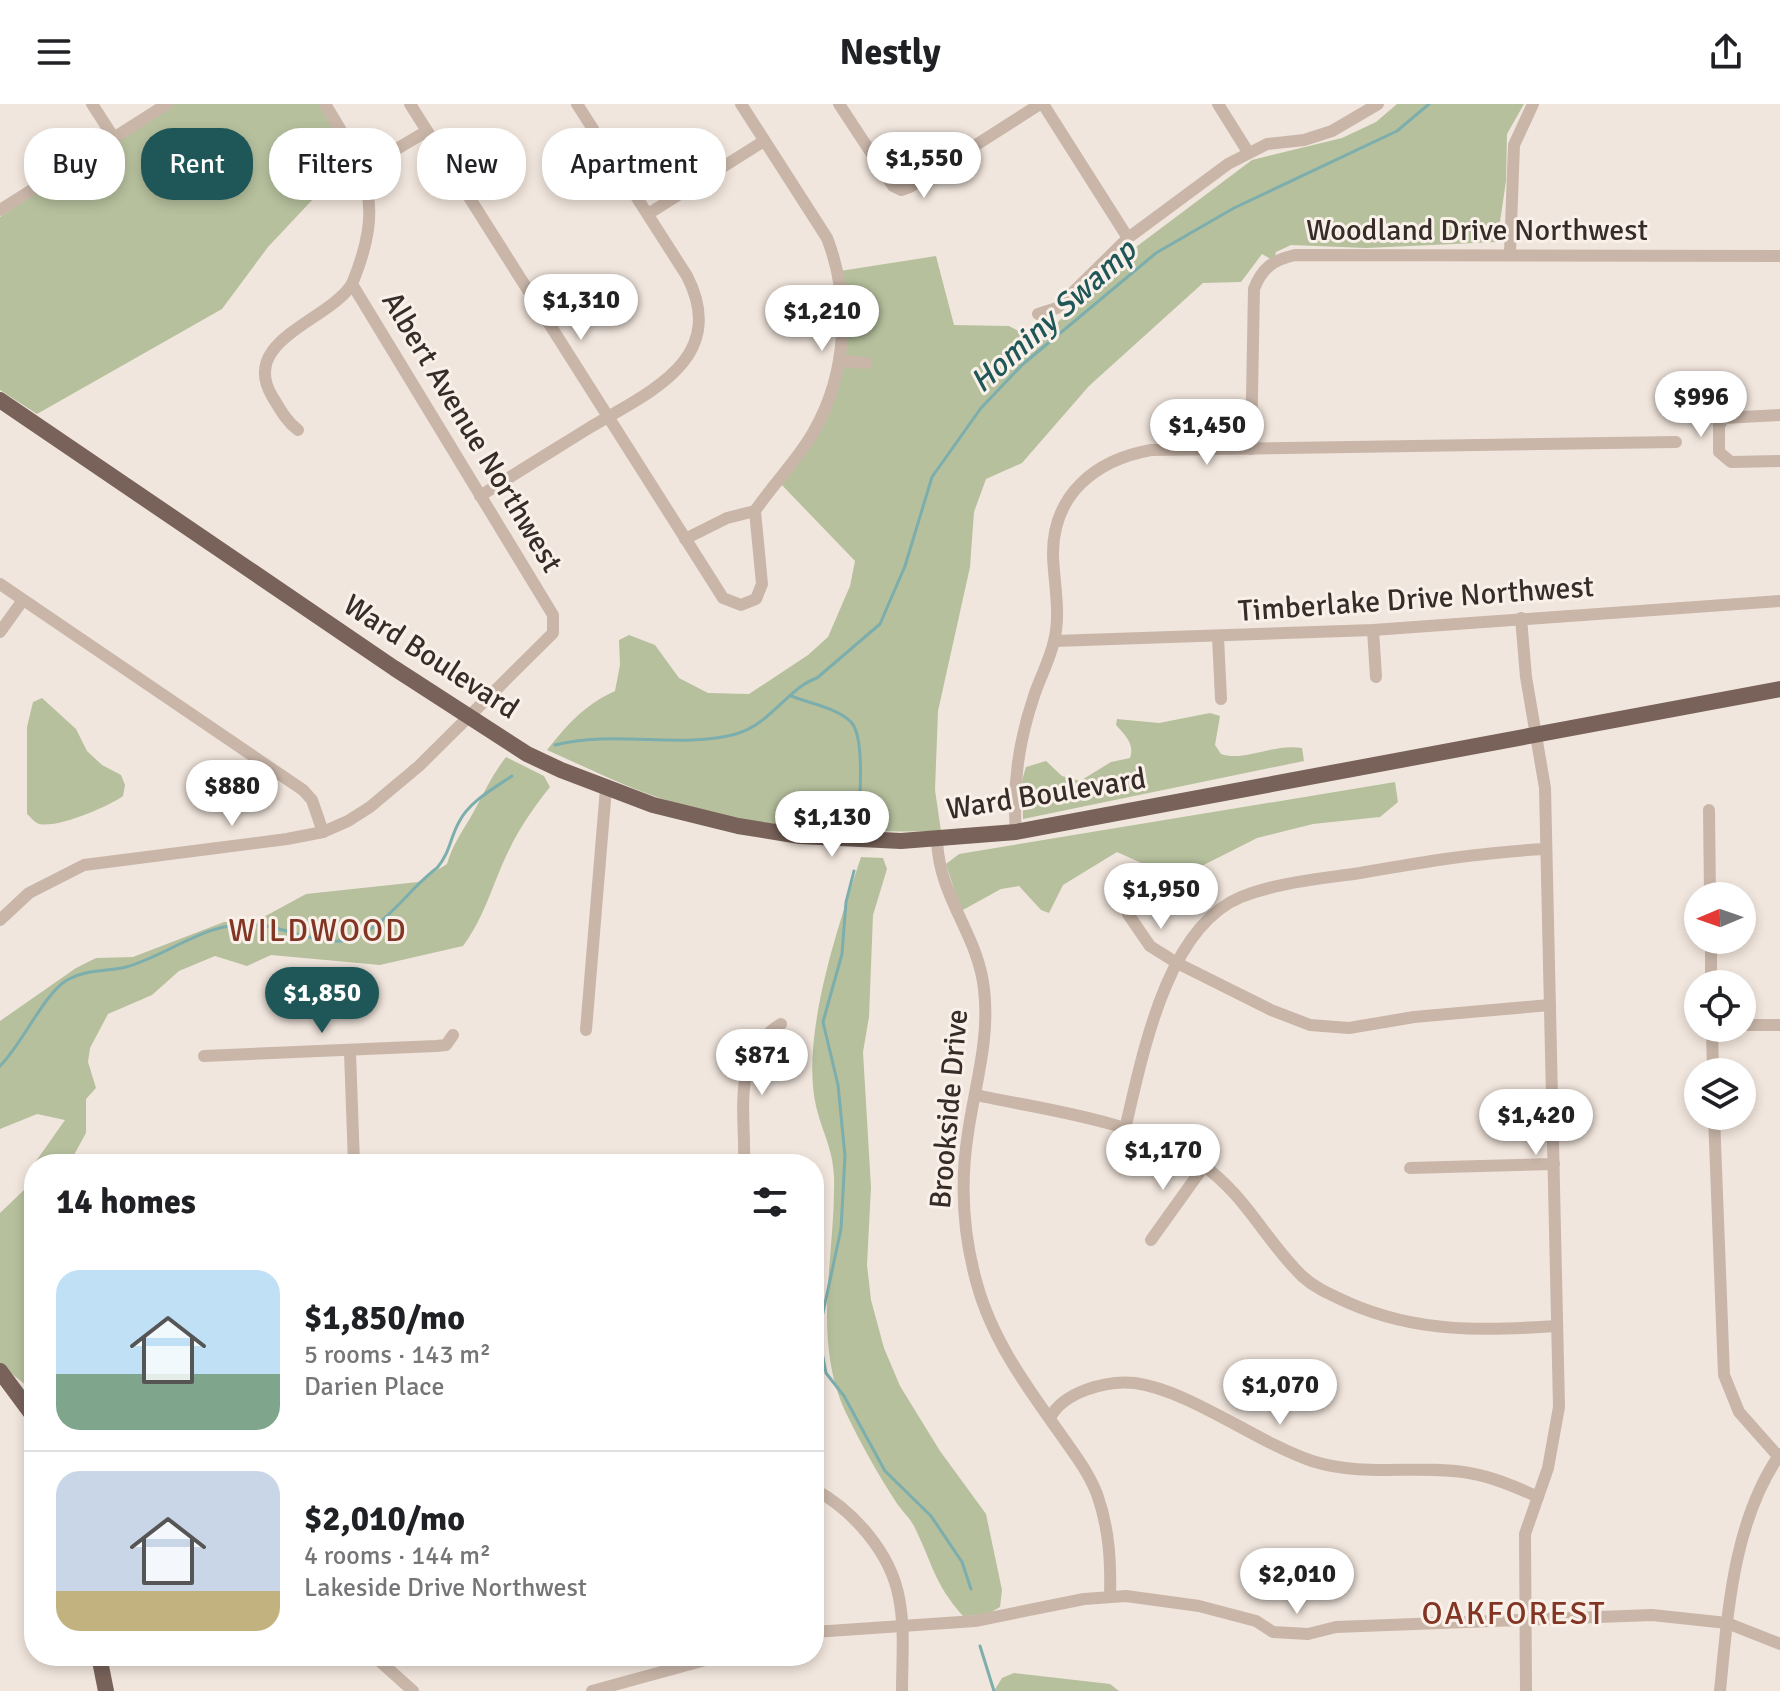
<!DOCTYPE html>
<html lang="en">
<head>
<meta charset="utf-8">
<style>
	:root { --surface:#fff; --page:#f6f6f6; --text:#202124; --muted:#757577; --line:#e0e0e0; --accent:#1f5657 }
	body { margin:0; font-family:Signika,sans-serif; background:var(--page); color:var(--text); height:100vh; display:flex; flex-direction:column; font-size:30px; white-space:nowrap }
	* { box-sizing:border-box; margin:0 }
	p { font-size:26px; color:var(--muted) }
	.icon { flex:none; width:44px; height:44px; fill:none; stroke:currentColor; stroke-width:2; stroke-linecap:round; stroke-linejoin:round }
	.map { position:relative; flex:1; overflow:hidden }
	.side { position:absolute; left:24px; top:1050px; width:800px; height:512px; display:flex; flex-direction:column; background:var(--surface); border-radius:32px; box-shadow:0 4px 12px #0003 }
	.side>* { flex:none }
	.hud { position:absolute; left:24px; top:24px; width:800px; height:72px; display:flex; gap:16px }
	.needle { width:52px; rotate:268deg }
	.buttons { position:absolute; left:1684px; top:778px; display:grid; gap:16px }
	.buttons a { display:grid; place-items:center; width:72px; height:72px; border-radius:50%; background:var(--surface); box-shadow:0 4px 12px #0003; font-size:40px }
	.price { position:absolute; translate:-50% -68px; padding:0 18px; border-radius:28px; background:#fff; color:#222; font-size:26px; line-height:52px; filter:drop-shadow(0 2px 4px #0008) }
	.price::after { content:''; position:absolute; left:50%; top:48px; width:24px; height:18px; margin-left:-12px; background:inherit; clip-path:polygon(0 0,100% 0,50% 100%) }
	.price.current { background:var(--accent); color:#fff }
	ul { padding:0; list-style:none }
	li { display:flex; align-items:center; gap:24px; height:200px; padding:0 32px }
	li+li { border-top:2px solid var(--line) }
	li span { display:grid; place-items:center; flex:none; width:224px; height:160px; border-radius:24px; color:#555 }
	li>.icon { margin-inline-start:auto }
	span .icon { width:96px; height:96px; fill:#fffc; stroke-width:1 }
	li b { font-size:34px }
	h2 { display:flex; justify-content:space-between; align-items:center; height:96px; padding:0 32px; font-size:34px }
	.pill { padding:0 28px; border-radius:32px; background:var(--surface); box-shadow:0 4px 12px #0003; font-size:28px; line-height:72px }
	.pill.current { background:var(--accent); color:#fff }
	header { display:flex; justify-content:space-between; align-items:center; height:104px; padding:0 32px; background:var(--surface); font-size:36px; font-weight:800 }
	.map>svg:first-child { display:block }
	.green { fill:#b6c09d }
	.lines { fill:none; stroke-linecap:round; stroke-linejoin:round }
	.stream { stroke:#7caead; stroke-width:3 }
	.minor { stroke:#c9b6a9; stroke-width:12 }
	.major { stroke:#78625a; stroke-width:16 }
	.labels { text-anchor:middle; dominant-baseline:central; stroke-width:6; stroke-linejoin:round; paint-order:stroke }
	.street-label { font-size:30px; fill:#372c28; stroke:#f9f1e9 }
	.water-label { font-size:32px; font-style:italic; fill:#1f5657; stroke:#f9f1e9 }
	.neighbourhood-label { font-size:32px; letter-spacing:2px; fill:#833524; stroke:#f9f1e9 }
</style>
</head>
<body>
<header><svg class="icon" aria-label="menu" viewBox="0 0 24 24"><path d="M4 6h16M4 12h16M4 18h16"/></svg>Nestly<svg class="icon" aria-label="share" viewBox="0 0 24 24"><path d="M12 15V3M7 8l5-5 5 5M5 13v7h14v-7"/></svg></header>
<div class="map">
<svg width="1780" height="1587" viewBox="0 0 1780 1587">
	<rect width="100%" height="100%" fill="#f1e6dd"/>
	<g class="green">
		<path d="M171,0h150l34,63 -25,14 -62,66 -46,62 -185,105 -37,-24v-173z"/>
		<path d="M1397,0h127l-17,30 -1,47 -9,61 -131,6 -75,-3 -15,7 -2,9 -12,-7 -21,28 -38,1 -114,103 -67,77 -36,16 -12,33 -4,55 -32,144 -3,79 6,41c-90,2 -183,-2 -269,-29 -43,-13 -84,-34 -125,-52 21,-26 37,-45 68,-59l5,-26 -1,-25 10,-5 26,10 24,33 29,15 41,1 59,-39 20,-18 22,-51 5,-25 -76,-79 59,-99 2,-112 96,-15 18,69 55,1 21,11 27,-14 67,-67 128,-96 90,-22 34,-16z"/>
		<path d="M42,594l34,31 11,22 15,14 19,10 4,10 -2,11c-13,10 -71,35 -86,27 -4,-2 -6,-6 -10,-9v-87l6,-25z"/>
		<path d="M1210,609l10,3 -5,29 6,9c23,8 53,-11 81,-6l2,13 -281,58 -1,-39 4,-13 20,-6 16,15 18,5 31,-19 19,-4c5,-14 -5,-23 -14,-33l1,-6 42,4z"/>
		<path d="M506,653l38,19 6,11c-16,20 -30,40 -41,63 -16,32 -24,67 -46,96l-83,19 -109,-10 -24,11 -32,-10 -36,15 -27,24 -44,19 -18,34 -2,14 8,26 -10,11v34l-17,31h-35l31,-44 -28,-6 -37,15v-108l76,-53 20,-10 37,-1 91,-35 36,-3 46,-25 112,-12 29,-18c6,-21 16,-33 26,-51 11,-20 19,-38 33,-56z"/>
		<path d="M1395,678l3,20 -18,15 -67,7 -56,14 -75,38 -14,-1 -51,-23 -54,33 -14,28 -8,-3 -22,-24 -18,3 -40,22 -15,-47 13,-10z"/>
		<path d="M861,753l22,1 4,11 -14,46 -4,102 -6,35 8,135 -4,78 4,35 13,48 16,38 40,65 46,63 16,76 -2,17 -14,8 -23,1c-30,-34 -30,-52 -49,-90 -5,-9 -13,-16 -18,-24 -19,-29 -36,-60 -51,-91 -34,-75 -9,-156 -11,-234 -1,-29 -12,-45 -18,-71 -16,-70 23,-182 45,-249z"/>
		<path d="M34,1060v218l-6,5 -28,-23v-151l24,-23z"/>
		<path d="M1014,1569l96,11 9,7h-125l8,-13z"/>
	</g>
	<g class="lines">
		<g class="stream">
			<path d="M791,592c18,7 45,12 59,25 16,14 9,79 9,100"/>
			<path d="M555,641c59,-15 126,4 181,-11 35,-10 53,-47 81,-56l63,-54 25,-58 27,-89 49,-69 41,-43 134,-112 78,-45 163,-77 32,-27"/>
			<path d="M854,767l-8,31 -4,52 -19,68 15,63 7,71 -4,73 -20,93 1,30 4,21 18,23 41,75 46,45 31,46 9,27"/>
			<path d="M0,962c23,-23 43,-71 67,-86 19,-11 39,-8 59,-13 43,-12 79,-45 126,-43 27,1 72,23 96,16 36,-10 60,-51 89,-72 13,-15 13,-30 22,-46 10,-20 35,-34 53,-46"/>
			<path d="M980,1542l14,45"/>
		</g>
		<g class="minor">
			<path d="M92,0l22,34"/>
			<path d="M410,0l313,494 18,7 15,-6 6,-15 -7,-73c18,-27 43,-51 59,-80 33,-58 37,-131 13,-193l-86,-134"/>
			<path d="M839,0l54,82 8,4 9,-3 130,-83"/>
			<path d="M1043,0l85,134"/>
			<path d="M1218,0l30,48"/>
			<path d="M363,65l64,-38"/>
			<path d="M0,106l167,-106"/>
			<path d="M648,110l116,-73"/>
			<path d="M1510,149l4,-108 19,-41"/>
			<path d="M1038,210l19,-6 71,-70 100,-74 39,-20 37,-4 28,-9 46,-27"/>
			<path d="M839,257l27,2"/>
			<path d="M1780,311l-57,3 -4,8v26l12,10 49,-1"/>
			<path d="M298,326c-12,-9 -18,-21 -26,-34 -33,-56 57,-75 80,-112"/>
			<path d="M1251,345l3,-160c8,-21 19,-29 41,-34l485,1"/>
			<path d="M480,392c36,-23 72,-45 109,-68 58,-35 141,-68 98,-152l-110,-172"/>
			<path d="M685,435l42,-21 28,-7"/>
			<path d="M0,480l303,206 9,10 11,32"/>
			<path d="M1521,514l5,59 19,111 14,619 -11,61 -23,66 1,157"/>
			<path d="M1373,526l3,47"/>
			<path d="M0,528l23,-32"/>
			<path d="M1218,533l3,62"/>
			<path d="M1055,537l318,-11 407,-29"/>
			<path d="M1709,706l1,86"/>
			<path d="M1016,728c-4,-48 3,-93 19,-139 6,-17 15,-34 19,-52 7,-27 0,-58 -1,-85 -1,-61 42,-96 98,-106l525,-8"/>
			<path d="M937,736c2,58 41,94 47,149 6,51 -9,95 -16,144 -8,51 -5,102 9,151 15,55 49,102 82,148 14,20 29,39 38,62 12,34 14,67 13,102"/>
			<path d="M1128,810l22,32 27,17 94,47 39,15 39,3 65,-11 136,-12"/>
			<path d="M0,816l29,-27 55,-28 203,-26 36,-7 25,-11 22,-14 49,-41 134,-133v-18l-201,-331c33,-81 16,-110 -27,-180"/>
			<path d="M1711,836v44"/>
			<path d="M1742,921h38"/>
			<path d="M1712,924l1,44"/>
			<path d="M586,926l20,-242"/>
			<path d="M350,948l4,112"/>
			<path d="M204,952l232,-10 10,-1 7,-10"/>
			<path d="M976,991c75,16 160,25 225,69 44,30 64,76 101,112 14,13 30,19 47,27 68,30 135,28 208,23"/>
			<path d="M1714,1012l10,259 15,37 39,44"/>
			<path d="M1125,1025c17,-70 40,-201 116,-232 38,-15 79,-18 119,-24 62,-11 123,-21 186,-24"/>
			<path d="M744,1060c2,-50 -14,-110 37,-140"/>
			<path d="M1410,1064l144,-4"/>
			<path d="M1151,1136l53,-74"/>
			<path d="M1050,1314c13,-26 56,-38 85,-35 56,8 121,59 177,78 53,17 105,3 157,12 24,4 47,14 69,24"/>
			<path d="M814,1385c39,21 77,64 85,109 6,30 3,63 3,93"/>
			<path d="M814,1528l161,-11 109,-22 42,-3 73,10 57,15 17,11 35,2 28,-7 316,-12 75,8 53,21"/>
			<path d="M374,1552l39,35"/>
			<path d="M592,1587l128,-35"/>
			<path d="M1720,1587c8,-80 13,-169 60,-237"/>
		</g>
		<g class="major">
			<path d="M0,296l394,268 133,86 34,16 92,35 85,21 62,10 101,5 115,-9 764,-143"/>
			<path d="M0,1267l34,46"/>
			<path d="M99,1552l7,35"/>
		</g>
	</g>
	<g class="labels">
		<g class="street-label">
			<text x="1477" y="126">Woodland Drive Northwest</text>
			<text transform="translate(472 328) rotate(59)">Albert Avenue Northwest</text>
			<text transform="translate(1416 495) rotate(-4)">Timberlake Drive Northwest</text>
			<text transform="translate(431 553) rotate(33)">Ward Boulevard</text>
			<text transform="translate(1046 690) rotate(-9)">Ward Boulevard</text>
			<text transform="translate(949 1005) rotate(-85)">Brookside Drive</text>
		</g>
		<g class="water-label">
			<text transform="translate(1053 212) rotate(-42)">Hominy Swamp</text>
		</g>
		<g class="neighbourhood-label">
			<text x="318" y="826">WILDWOOD</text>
			<text x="1514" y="1509">OAKFOREST</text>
		</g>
	</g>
</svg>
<div class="buttons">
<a><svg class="needle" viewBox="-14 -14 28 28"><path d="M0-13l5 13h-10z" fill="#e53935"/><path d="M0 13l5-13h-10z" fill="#757577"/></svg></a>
<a><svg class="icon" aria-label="locate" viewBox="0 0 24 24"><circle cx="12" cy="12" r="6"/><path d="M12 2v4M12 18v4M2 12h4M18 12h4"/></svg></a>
<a><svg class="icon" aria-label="layers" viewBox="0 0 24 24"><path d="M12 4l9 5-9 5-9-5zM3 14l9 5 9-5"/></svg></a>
</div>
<b class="price" style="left:924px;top:96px">$1,550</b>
<b class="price" style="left:581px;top:238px">$1,310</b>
<b class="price" style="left:822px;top:249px">$1,210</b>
<b class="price" style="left:1701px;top:335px">$996</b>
<b class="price" style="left:1207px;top:363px">$1,450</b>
<b class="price" style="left:232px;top:724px">$880</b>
<b class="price" style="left:832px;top:755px">$1,130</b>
<b class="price" style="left:1161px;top:827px">$1,950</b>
<b class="price current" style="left:322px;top:931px">$1,850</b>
<b class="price" style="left:762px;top:993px">$871</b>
<b class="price" style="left:1536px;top:1053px">$1,420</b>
<b class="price" style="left:1163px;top:1088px">$1,170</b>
<b class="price" style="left:1280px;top:1323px">$1,070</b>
<b class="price" style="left:1297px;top:1512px">$2,010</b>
<div class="hud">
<a class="pill">Buy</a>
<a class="pill current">Rent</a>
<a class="pill">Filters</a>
<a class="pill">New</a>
<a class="pill">Apartment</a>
</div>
<section class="side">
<h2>14 homes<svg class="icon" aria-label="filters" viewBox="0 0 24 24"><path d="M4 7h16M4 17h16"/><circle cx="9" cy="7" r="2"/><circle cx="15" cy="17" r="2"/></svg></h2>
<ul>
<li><span style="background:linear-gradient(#bfe0f5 65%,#7fa58c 0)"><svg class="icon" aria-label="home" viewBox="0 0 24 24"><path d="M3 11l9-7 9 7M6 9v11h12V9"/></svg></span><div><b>$1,850/mo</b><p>5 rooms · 143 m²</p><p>Darien Place</p></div></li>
<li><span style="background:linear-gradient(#c9d6e8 75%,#c2b280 0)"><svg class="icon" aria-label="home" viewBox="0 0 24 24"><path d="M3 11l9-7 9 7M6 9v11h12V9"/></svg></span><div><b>$2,010/mo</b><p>4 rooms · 144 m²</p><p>Lakeside Drive Northwest</p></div></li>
</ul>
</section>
</div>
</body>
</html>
